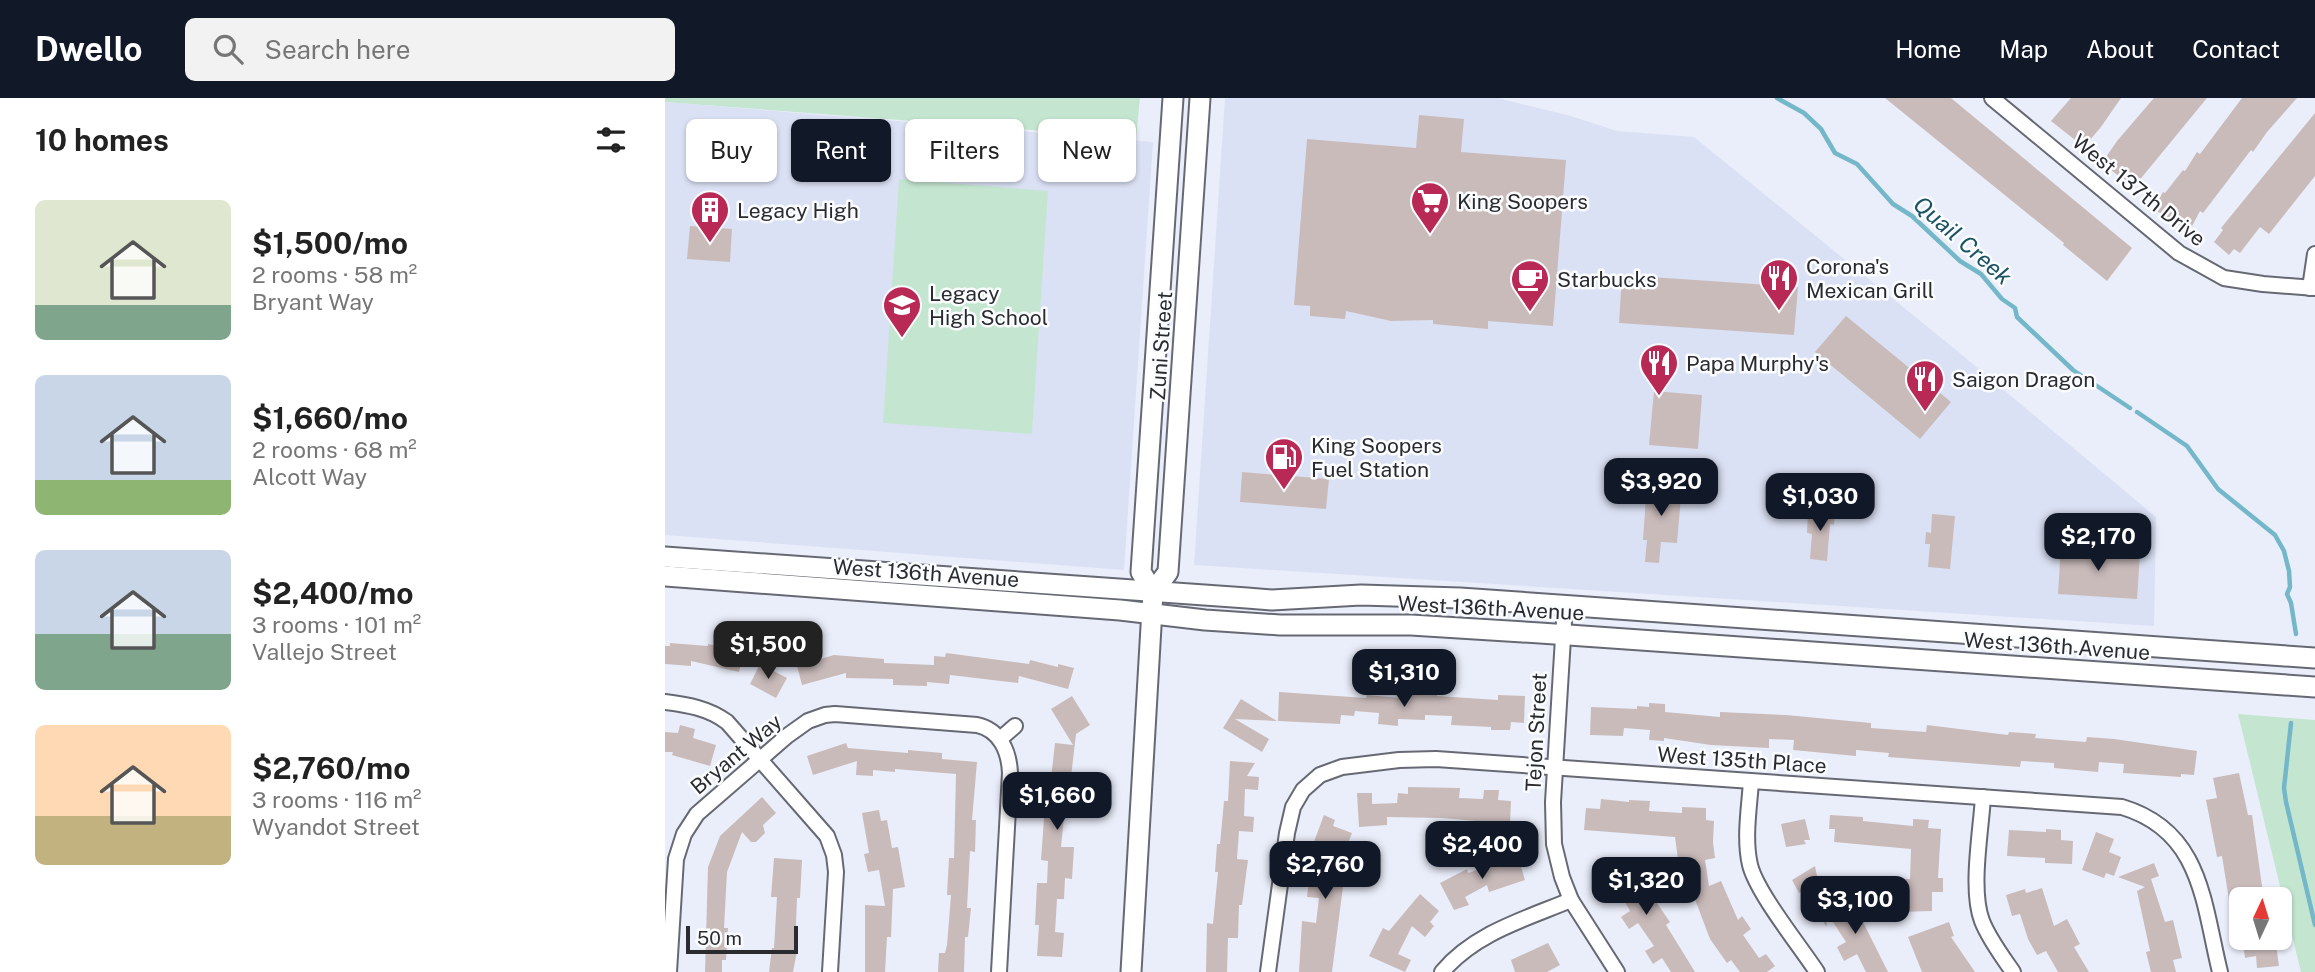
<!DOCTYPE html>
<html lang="en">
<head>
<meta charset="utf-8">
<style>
	:root { --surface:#fff; --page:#f2f2f2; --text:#222; --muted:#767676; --accent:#111827 }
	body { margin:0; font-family:"Public Sans",sans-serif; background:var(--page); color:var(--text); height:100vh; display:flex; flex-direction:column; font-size:26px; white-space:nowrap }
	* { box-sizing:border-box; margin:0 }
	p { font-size:23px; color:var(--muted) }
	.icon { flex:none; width:38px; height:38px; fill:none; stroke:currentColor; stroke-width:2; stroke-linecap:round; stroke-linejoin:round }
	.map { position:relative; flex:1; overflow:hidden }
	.details { display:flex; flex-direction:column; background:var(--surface); width:665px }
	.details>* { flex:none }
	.hud { position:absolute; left:21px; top:21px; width:665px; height:63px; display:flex; gap:14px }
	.needle { width:46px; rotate:4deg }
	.fabs { position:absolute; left:1564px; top:789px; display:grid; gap:14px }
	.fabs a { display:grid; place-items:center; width:63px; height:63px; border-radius:10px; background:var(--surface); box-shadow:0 2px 5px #0004; font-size:35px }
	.scale { position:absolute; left:21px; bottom:18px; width:112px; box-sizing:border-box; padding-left:7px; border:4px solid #292b2f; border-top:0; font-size:19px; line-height:24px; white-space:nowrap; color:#292b2f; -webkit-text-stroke:5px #fbfcfe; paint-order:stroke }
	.price { position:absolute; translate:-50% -60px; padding:0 16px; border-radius:14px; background:var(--accent); color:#fff; font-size:23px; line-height:46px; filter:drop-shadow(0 2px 4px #0008) }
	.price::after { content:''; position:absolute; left:50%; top:42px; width:21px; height:16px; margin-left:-10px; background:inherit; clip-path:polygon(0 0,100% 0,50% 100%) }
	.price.selected { background:#222; color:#fff }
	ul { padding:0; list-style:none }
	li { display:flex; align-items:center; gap:21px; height:175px; padding:0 35px }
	li span { display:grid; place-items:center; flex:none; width:196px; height:140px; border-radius:10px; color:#555 }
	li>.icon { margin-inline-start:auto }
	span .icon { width:84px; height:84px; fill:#fffc; stroke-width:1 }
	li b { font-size:30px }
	h2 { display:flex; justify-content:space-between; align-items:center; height:84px; padding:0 35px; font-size:30px }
	.pill { padding:0 24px; border-radius:10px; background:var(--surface); box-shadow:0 2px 5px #0004; font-size:24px; line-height:63px }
	.pill.selected { background:var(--accent); color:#fff }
	header { display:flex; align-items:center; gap:42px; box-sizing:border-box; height:98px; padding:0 35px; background:var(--accent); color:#fff }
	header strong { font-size:33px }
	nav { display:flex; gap:38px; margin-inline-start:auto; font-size:24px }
	.search { width:490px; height:63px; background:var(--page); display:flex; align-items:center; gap:18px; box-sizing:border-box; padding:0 24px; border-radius:10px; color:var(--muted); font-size:26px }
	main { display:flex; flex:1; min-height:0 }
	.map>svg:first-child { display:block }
	.built { fill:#dbe1f4 }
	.green { fill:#c4e6d0 }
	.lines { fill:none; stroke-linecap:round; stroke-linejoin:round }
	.stream { stroke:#73b7c9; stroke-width:4.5 }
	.building { fill:#cabbbb }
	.minor-casing { stroke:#666973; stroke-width:18 }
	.major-casing { stroke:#666973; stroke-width:23 }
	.minor { stroke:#fff; stroke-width:14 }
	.major { stroke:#fff; stroke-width:19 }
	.labels { text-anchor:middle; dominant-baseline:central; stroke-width:5; stroke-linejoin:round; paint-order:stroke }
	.street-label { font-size:21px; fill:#292b2f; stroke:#fbfcfe }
	.poi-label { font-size:21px; fill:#292b2f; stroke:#fbfcfe; text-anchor:start }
	.water-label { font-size:23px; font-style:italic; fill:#1a5462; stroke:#fbfcfe }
</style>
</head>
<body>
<header>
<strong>Dwello</strong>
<div class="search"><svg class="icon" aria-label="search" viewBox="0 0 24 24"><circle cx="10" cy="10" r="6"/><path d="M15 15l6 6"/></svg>Search here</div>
<nav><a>Home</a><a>Map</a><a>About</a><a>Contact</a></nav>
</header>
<main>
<section class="details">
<h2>10 homes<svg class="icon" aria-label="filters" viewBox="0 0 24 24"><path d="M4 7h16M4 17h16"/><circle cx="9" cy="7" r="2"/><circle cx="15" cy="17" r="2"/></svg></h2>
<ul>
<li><span style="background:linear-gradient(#dfe7d0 75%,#7fa58c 0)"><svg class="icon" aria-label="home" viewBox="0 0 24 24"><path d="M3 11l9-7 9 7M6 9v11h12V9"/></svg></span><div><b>$1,500/mo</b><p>2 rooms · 58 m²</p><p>Bryant Way</p></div></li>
<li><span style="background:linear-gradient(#c9d6e8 75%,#8fb573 0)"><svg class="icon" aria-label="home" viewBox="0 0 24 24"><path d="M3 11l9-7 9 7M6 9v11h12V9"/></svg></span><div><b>$1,660/mo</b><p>2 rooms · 68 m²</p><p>Alcott Way</p></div></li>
<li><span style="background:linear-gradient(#c9d6e8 60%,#7fa58c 0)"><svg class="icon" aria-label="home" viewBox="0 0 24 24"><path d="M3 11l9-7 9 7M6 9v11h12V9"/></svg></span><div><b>$2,400/mo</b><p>3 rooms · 101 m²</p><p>Vallejo Street</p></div></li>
<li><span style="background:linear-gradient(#ffd9b3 65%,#c2b280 0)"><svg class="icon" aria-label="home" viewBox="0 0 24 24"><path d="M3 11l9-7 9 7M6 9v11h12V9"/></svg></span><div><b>$2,760/mo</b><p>3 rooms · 116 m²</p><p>Wyandot Street</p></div></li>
</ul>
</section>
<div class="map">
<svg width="1650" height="874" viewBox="0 0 1650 874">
	<rect width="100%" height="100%" fill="#eaeefa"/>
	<g class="built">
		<path d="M560,0h273l73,18 46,15 77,6 262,213 200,167 -2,109 -960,-61z"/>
		<path d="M0,4l488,40 -29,428 -459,-35z"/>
	</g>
	<g class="green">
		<path d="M0,0h475l-4,40 -471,-36z"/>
		<path d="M234,81l149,12 -16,243 -149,-11z"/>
		<path d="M1573,616l77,6v252h-14z"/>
	</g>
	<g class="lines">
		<g class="stream">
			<path d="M1112,0l27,15 17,16 14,24 22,11 36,40 19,12 48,45 21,13 21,25 13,9 2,9 56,53 57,38"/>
			<path d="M1472,314l50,34 31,43 57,46 9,16 5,20 1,16 -3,7 4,9 5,31"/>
			<path d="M1626,625l-7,65 2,14 29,123"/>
		</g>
	</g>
	<g class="building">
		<path d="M1220,0h66l181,150 -25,33 -44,-36 1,-2z"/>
		<path d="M1406,0h50l-20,29 -17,20 -33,-26z"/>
		<path d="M1489,0h53l-74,90 -23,-19 1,-2 -7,-7 13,-19z"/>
		<path d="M1577,0h55l-30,34 -14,20 -2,-2 -48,63 -3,-2 -10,19 -37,-21 10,-17 2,1 18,-23 2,1 12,-19 3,2z"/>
		<path d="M1650,15v63l-46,58 -9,-7 -20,26 -6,-4 -5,6 -15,-13 9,-12 -2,-2z"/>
		<path d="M754,17l45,4 -3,33 105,8 -13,166 -65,-5v8l-55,-5v-4l-42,1 -45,-10 -1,8 -35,-3v-10l-16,-1 13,-166 109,9z"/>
		<path d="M25,128l42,3 -2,33 -43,-3z"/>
		<path d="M957,177l176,12 -4,48 -175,-12z"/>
		<path d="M1181,218l105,86 -31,37 -105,-87z"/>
		<path d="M989,293l48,4 -4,54 -49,-4z"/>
		<path d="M577,374l87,7 -3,30 -86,-7z"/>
		<path d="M982,385l35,3 -5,57 -16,-1 -2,21 -14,-1 2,-22h-4z"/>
		<path d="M1143,413l27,2 -1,12 -4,-1 -3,37 -17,-2 2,-25 -5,-1z"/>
		<path d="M1267,416l23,2 -5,53 -22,-2 2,-23h-5l1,-12 5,1z"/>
		<path d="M1396,447l19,1v4l60,4 -3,45 -79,-5z"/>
		<path d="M5,545l38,3v-2l35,8 -4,20 -48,-11v5l-26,-2v-18h5z"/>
		<path d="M281,555l83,11 1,-4 28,7v-3l16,4 -6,21 -49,-13 -1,7 -68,-8 -1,9 -22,-2v4l-34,-1v-6l-47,-1v-5l-44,12 -5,-19 37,-11 50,4v4l50,2v-9l11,1z"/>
		<path d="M95,566l27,14 -11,20 -26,-14z"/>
		<path d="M614,594l87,6 1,-3 43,4 1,-7h26v4l61,4v-5l27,1 -1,27 -13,-1 -1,8h-19v-3l-40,-2 1,-9 -27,-1v5l-27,-1v7l-20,-2 1,-11 -24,-2 -1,5 -13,-1 -1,9 -62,-3z"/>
		<path d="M407,598l18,29 -14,9 -8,69h3l-1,13h-6l-3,31h13l-2,32 -7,-1 -1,21h-7l-2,33 9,1 -2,24 -25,-1 2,-31h-4l2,-42h10l1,-22 -7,-1 4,-56 -3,-1 1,-16 7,1 5,-45 18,2 -22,-36z"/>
		<path d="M576,601l36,22 -42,-2 34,20 -7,13 -39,-24z"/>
		<path d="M984,605l16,1v8l55,5v-5l66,3 85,8v5l55,4 1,-7 81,10 1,-3 27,2 -1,4 51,4 1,-5 27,2 83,12 -3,24 -13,-1v3l-58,-4 1,-9 -25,-2 -1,10 -44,-4v-5l-33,-2 -1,6 -132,-10 1,-4 -33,-3v6l-63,-6 1,-10 -25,-1v9l-58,-3 -47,-7v3l-15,-1 1,-10 -26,-2 -1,8 -33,-1 1,-28 46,2v-3l12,1z"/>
		<path d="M15,627l15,4 -2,9 23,7 -6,21 -38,-11 1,-3h-8v-20l13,1z"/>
		<path d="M181,645l2,5 60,5v-3l34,3v6l35,3 -5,58h4l-1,32 -5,-1 -3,57h4l-3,29h-3l-1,35h-26l1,-19h6l2,-8 4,-50h-4l2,-37h5l2,-84 -61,-5v3l-22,-2v6l-17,-1 1,-14 -44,14 -6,-19z"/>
		<path d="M565,663l25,2 -8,13 12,1 -1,13 -13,-1 -1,27 10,1 -1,15 -14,-1 -2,28 11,1 -6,45h-3l-1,33h-10l-1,34h-21l1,-49 6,1 5,-52h-3l2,-28h3l4,-43h4z"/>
		<path d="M1574,675l9,42h4l12,85h-22v29h-5l-8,-29 -7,-44 -5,1 -11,-57 11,-2 -4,-20z"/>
		<path d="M743,689l52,1 -1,10 24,1 1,-9h15l-1,10 13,1 -1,23 -68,-6 -55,-1v8l-28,2 -2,-34h15v11l25,-1 1,-10 10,1z"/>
		<path d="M97,699l14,16 -13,12 2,8 -9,9h-5l-9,-10 -15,40 -3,56h4l-2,32h-4v12h-17l3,-105 12,-31z"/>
		<path d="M936,701l28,3v-2l21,1 -1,10 33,2v-6l24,1v12l8,1 -1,21 2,16 -10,2 4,26 12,-5 17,39 4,-4 9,13 -8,6 16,23 7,-4 9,12 -8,6h-27l-9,-12 -4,3 -17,-24 -22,-58 -7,1 -6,-45 -91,-7 2,-22 14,1z"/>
		<path d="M214,712l2,11 6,-1 5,28 6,-1 7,40 -12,2 -2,48h-4l-2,35h-20v-67l20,1 -6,-36 -11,2 -4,-18 5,-1 -7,-40z"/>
		<path d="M659,717l11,5 -2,6 19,7 -14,37 7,1 -13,101h-33l3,-51 14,2 3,-25 -12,-1 2,-17 12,1 2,-30 -11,-4z"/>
		<path d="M1165,717l33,2v4l50,5v-7l16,1 -1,8 13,1 -3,49h5v14h-11v19l-34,1 -1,-33h13l1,-30 -77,-7 1,-13h-6z"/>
		<path d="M1140,721l5,21h-6l2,4 -20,3 -5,-23z"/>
		<path d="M1381,731l15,1v10l12,1 -1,23 -27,-1v-5l-38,-2 2,-26 37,2z"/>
		<path d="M1431,734l18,7 -5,13 12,5 -7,19 -8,-3 -2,5 -22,-8z"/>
		<path d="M853,759l7,23 -36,12 -2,-7 -22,12 4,8 -15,5 -14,-27 27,-14 1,4z"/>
		<path d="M109,760l28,2 -2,38h-3l-2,52 2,1 -4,21h-24l3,-24h2l3,-51h-6z"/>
		<path d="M963,761l21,39 3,-2 18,26 -4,3 29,47h-24l-9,-14 -9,6 -8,-13 9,-5 -16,-23 -9,6 -8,-12 9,-6 -14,-26 -11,5 -8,-15z"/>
		<path d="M1489,765l5,13 -8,3 14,43 8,-2 9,38 -9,2 3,12h-25l-5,-20 4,-1 -13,-60 8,-4 -27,-10z"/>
		<path d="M1150,768l12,59 -1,1 -22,-36 -5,3 -7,-13z"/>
		<path d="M1377,790l12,38 13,-7 13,25 -6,3 15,25h-31l-12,-21 -9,4 -9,-16 -8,-25 -8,2 -6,-21 19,-6 1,4z"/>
		<path d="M1179,795l18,27 26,52h-22l-9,-18 -13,7 -7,-14 9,-5 -15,-23 1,-18z"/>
		<path d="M755,796l19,17 -9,11 4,4 -9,11 -13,-11 -14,28 13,6 -6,12 -36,-16 14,-28 6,3z"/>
		<path d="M1284,824l5,14 -3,1 24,35h-53l-14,-35z"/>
		<path d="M1610,840l4,28 -22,2 -1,-12 -11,2 -2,-16z"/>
		<path d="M883,845l12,22 -13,7h-32l-4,-12z"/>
	</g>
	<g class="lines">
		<defs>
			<g id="minor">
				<path d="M1327,0l187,155 45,25 39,6 52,4"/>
				<path d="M1645,190l5,-34"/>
				<path d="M900,507l-12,197 1,42 8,33 9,23 46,72"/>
				<path d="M0,604c23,3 43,6 62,20l100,114 7,19 2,17 -6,100"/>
				<path d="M335,641l15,-13"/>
				<path d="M1086,684c-2,27 -7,57 -1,83 7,28 50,81 67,107"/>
				<path d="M1318,699c-2,34 -13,93 -1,124 7,18 20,35 31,51"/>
				<path d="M4,874l7,-113 8,-25 13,-20 90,-78 21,-15 17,-6 10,-1 142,11c23,5 32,26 33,48l-11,199"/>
				<path d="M603,874l19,-139 6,-26 10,-17 17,-15 22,-8 57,-7 37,-1 686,48c80,24 81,96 98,165"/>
				<path d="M777,874c33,-39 83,-53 129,-72"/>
			</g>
			<g id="major">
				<path d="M0,459l582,41 25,2 89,-5 99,3 855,60"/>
				<path d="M0,478l455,34 85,10 75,5h131l129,8 775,54"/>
				<path d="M488,494l-12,-20 32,-474"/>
				<path d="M466,874l22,-380 15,-20 32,-474"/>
			</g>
		</defs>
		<use href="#minor" class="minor-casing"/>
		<use href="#major" class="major-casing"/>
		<use href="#minor" class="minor"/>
		<use href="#major" class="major"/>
	</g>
	<defs>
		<symbol id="supermarket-pin" viewBox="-11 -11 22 30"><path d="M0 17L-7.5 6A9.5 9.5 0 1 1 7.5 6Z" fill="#b92955" stroke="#fbfcfe"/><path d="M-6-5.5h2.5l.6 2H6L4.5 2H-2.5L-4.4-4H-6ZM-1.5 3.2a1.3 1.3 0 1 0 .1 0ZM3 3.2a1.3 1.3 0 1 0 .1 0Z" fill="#fff"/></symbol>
		<symbol id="building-pin" viewBox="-11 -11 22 30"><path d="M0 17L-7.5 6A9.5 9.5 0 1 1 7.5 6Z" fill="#b92955" stroke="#fbfcfe"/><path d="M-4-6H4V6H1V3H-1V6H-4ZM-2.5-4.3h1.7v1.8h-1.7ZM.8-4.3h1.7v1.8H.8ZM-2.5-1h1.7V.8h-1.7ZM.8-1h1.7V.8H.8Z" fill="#fff"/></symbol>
		<symbol id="restaurant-pin" viewBox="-11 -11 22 30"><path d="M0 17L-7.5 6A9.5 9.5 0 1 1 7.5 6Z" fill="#b92955" stroke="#fbfcfe"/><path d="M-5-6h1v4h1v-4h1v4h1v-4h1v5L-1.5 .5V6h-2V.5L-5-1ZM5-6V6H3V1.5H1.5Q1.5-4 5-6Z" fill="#fff"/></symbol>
		<symbol id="cafe-pin" viewBox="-11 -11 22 30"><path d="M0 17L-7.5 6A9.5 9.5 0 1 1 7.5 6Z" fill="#b92955" stroke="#fbfcfe"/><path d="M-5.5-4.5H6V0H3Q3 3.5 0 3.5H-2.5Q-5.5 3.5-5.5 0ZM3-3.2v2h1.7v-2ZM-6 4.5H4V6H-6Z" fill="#fff"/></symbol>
		<symbol id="school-pin" viewBox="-11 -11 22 30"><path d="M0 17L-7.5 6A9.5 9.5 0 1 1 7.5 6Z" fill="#b92955" stroke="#fbfcfe"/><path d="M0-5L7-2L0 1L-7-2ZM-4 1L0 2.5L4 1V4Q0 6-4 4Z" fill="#fff"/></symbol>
		<symbol id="fuel-pin" viewBox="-11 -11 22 30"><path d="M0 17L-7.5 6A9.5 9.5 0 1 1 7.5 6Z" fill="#b92955" stroke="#fbfcfe"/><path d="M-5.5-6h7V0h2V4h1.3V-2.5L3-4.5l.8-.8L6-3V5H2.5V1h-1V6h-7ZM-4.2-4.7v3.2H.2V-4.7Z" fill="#fff"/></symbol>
	</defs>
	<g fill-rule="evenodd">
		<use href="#supermarket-pin" x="743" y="81" width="44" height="60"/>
		<use href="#building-pin" x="23" y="90" width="44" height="60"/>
		<use href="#restaurant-pin" x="1092" y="158" width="44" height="60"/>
		<use href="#cafe-pin" x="843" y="159" width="44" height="60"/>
		<use href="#school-pin" x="215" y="185" width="44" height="60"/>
		<use href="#restaurant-pin" x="972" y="243" width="44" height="60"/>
		<use href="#restaurant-pin" x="1238" y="259" width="44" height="60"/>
		<use href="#fuel-pin" x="597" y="337" width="44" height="60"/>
	</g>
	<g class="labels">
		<g class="street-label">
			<text transform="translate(1474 92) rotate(39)">West 137th Drive</text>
			<text transform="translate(496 248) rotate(-86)">Zuni Street</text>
			<text transform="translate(261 475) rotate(4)">West 136th Avenue</text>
			<text transform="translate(826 510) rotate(3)">West 136th Avenue</text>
			<text transform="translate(1392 548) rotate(4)">West 136th Avenue</text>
			<text transform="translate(871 634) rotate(-87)">Tejon Street</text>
			<text transform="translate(71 656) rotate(-40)">Bryant Way</text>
			<text transform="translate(1077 662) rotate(4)">West 135th Place</text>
		</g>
		<g class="poi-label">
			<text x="792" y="103">King Soopers</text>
			<text x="72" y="112">Legacy High</text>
			<text x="1141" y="168">Corona's<tspan x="1141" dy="24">Mexican Grill</tspan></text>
			<text x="892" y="181">Starbucks</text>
			<text x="264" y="195">Legacy<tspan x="264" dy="24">High School</tspan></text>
			<text x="1021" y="265">Papa Murphy's</text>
			<text x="1287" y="281">Saigon Dragon</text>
			<text x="646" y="347">King Soopers<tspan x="646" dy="24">Fuel Station</tspan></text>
		</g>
		<g class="water-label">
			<text transform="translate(1298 142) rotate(41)">Quail Creek</text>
		</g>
	</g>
</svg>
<div class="fabs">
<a><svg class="needle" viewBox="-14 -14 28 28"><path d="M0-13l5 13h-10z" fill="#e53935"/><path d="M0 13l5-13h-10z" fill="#767676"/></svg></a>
</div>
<div class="scale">50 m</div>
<b class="price" style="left:996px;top:420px">$3,920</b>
<b class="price" style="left:1155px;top:435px">$1,030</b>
<b class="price" style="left:1433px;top:475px">$2,170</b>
<b class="price selected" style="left:103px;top:583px">$1,500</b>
<b class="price" style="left:739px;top:611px">$1,310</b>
<b class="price" style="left:392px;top:734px">$1,660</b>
<b class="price" style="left:817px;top:783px">$2,400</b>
<b class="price" style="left:660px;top:803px">$2,760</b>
<b class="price" style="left:981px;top:819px">$1,320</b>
<b class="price" style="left:1190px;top:838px">$3,100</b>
<div class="hud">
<a class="pill">Buy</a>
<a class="pill selected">Rent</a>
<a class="pill">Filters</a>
<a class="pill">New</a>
</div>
</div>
</main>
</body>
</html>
